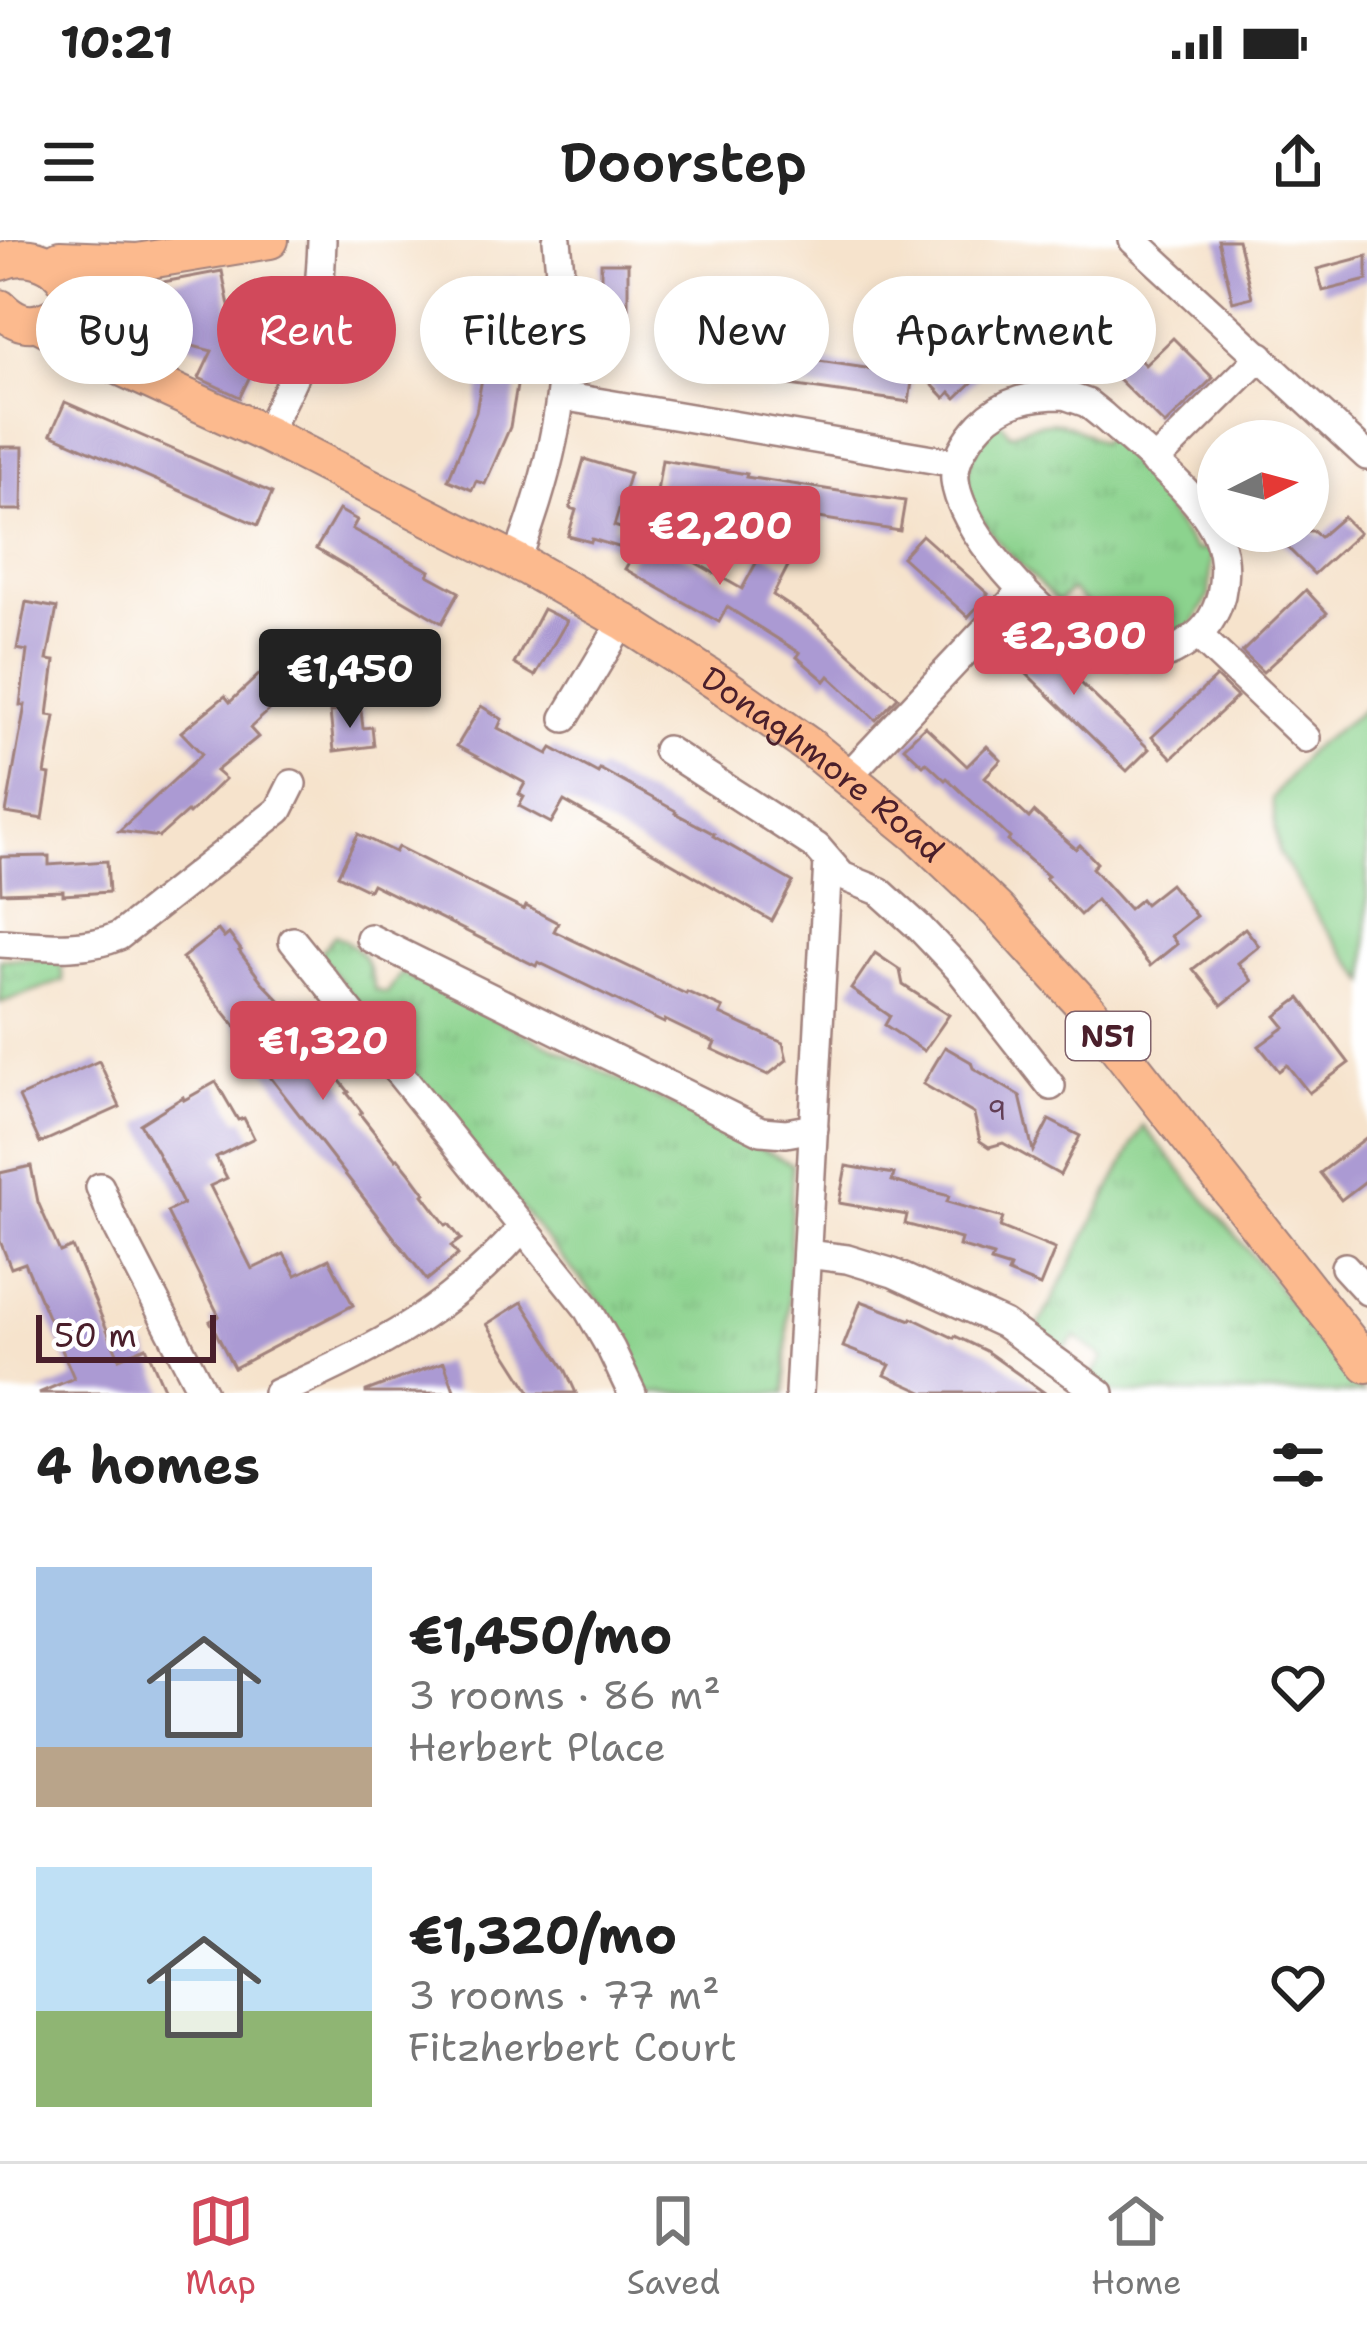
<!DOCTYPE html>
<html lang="en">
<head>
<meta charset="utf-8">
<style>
	:root { --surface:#fff; --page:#f6f6f6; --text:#222; --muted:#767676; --line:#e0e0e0; --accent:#d1495b }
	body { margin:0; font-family:"Shantell Sans",sans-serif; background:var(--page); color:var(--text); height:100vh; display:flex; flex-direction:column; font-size:45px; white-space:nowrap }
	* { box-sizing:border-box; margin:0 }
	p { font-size:39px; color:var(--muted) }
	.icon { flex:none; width:66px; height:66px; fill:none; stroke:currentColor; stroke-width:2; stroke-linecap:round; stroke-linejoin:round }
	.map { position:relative; height:1153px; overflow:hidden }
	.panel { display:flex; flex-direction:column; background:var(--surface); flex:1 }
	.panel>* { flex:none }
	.hud { position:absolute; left:36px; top:36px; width:1296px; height:108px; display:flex; gap:24px }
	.needle { width:78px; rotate:84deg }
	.controls { position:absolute; left:1197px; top:180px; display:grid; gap:24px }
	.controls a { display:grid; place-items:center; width:132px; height:132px; border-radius:50%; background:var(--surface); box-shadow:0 6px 18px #0003; font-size:60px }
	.scale { position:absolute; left:36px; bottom:30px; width:180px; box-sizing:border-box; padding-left:12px; border:6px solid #4a1f2b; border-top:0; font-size:33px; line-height:42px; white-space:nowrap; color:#4a1f2b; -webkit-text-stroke:9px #fff; paint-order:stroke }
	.price { position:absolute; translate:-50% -102px; padding:0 27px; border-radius:12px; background:var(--accent); color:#fff; font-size:39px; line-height:78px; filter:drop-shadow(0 3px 6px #0008) }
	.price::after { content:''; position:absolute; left:50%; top:72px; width:36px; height:27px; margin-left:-18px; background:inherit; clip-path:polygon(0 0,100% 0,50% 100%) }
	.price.current { background:#222; color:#fff }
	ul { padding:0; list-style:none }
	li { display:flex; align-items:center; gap:36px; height:300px; padding:0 36px }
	li span { display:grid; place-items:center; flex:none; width:336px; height:240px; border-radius:0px; color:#555 }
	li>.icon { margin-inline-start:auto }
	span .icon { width:144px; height:144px; fill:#fffc; stroke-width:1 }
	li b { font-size:51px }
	h2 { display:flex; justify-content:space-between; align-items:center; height:144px; padding:0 36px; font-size:51px }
	.chip { padding:0 42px; border-radius:54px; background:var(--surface); box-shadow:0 6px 18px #0003; font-size:42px; line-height:108px }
	.chip.current { background:var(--accent); color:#fff }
	.status { display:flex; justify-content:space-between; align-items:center; height:84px; padding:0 60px; background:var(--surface); direction:ltr }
	.status svg { height:33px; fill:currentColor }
	header { display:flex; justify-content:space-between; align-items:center; height:156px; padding:0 36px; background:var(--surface); font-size:54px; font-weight:600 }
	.tab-bar { display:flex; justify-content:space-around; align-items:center; height:168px; border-top:3px solid var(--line); background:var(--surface); font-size:33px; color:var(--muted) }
	.tab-bar a { display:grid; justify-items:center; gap:6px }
	.tab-bar .current { color:var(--accent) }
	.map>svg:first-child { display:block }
	.grass { fill:url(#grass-tufts); stroke:#6b795c; stroke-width:3 }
	.pitch { fill:#8cd38e; stroke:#6b795c; stroke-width:3 }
	.building { fill:#ab9ad3 }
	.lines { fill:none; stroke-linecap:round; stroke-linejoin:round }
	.minor-casing { stroke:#a0817c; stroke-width:32 }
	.major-casing { stroke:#a0817c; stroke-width:40 }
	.minor { stroke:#fff; stroke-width:27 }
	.major { stroke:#fcba8e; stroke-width:36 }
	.labels { text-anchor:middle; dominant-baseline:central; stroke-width:12; stroke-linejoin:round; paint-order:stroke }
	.number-label { font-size:27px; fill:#623e55 }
	.shield { fill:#fff; stroke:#80626b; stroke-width:3 }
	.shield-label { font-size:30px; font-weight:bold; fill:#4a1f2b }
	.street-label { font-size:33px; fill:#4a1f2b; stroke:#fff }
</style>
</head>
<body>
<div class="status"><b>10:21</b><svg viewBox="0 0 49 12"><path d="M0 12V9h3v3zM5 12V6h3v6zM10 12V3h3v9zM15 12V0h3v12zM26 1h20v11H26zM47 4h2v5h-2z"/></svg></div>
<header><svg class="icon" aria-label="menu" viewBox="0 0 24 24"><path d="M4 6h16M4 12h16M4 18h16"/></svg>Doorstep<svg class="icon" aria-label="share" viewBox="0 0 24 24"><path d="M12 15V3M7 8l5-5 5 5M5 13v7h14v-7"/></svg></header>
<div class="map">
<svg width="1367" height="1153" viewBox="0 0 1367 1153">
	<defs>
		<pattern id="grass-tufts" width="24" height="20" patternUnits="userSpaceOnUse" patternTransform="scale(3)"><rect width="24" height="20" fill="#8cd38e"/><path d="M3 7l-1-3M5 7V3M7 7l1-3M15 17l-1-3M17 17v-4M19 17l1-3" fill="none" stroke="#7ab57b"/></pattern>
	</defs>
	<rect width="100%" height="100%" fill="#fff"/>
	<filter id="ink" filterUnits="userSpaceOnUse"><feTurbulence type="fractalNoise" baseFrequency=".00833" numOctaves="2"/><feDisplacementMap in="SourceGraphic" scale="24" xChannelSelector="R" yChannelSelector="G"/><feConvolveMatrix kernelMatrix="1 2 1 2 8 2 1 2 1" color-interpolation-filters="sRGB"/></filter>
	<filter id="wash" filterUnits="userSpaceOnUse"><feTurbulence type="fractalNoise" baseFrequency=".004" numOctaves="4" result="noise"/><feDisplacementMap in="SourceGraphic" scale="48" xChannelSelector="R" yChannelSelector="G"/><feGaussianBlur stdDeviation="2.7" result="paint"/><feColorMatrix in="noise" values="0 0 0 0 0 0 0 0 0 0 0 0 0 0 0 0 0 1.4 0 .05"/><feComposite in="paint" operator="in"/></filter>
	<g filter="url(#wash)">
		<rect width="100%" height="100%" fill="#f6e3cc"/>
		<g class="grass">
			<path d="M998,178l12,16c40,-19 54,-14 91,9l9,-13 68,69 -11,13 28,38h17l-3,46 -21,37 -36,16 -47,-6 7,-16 -41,-37 -13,12c-25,-25 -81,-74 -89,-108 -7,-30 11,-55 29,-76z"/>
			<path d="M335,695c29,15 32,24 40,55l12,3 14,-20 391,191 -6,229h-139l-12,-31 -31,-55 -60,-70 -225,-283z"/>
			<path d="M0,719h54l7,5 2,17 -63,22z"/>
			<path d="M1143,886l90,106 130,161h-250l-21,-17 12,-18 -28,-21 -12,12 -28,-18z"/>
		</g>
		<path class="pitch" d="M1367,467v275l-47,-61 -41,-68 -7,-54 35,-47z"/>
		<g id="blocks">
			<g class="building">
				<path d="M1218,0h20l14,57 -19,5z"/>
				<path d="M1367,16v24l-44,11 -6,-22z"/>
				<rect x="601" y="23" width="27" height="57"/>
				<path d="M222,31l9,45 38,5 -3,21 -26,55 -41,-19 13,-27 -31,-8 -40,7 -3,-13 -9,2 -9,-49z"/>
				<path d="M518,38l2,24 -3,1 5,53 -12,71 -25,57 -9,-3 -4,9 -24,-10 28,-68 12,-68 -9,1 -3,-25 6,-1 -4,-37z"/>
				<path d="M1064,45l81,80 28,-27 40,40 -48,47 -121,-119z"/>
				<path d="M996,52l14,14 4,-4 20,21 -78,75 -6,-6 -5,6 -27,-28 48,-46 -11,-11 18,-16 9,9z"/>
				<path d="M681,95l85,14 -1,4 148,22 -4,27 -140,-20 -92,-17z"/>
				<path d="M65,162l207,91 -14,32 -207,-91z"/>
				<path d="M0,207h23l-1,63h-22z"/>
				<path d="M584,219l46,14 -16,53 38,12 90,51 20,-37 26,14 -15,29 41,27 84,75 -22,23 -47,-44 -4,5 -28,-24 3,-4 -73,-46 -8,15 -94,-53 10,-17 -43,-13 -1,3 -23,-6 8,-26 -6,-2z"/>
				<path d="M662,220l85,14 -1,3 159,24 -5,30 -243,-39z"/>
				<path d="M339,270l18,10 -5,9 78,42 -2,4 31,17 -17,31 -126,-74z"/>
				<path d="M1343,277l16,16 -45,41 -43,-43h42l7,6z"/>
				<path d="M922,295l66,59 -20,23 -66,-60z"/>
				<path d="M1306,350l21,23 -64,59 -21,-20z"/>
				<path d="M26,362l31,6 -10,52 8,1 -7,54 7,1 -10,58 5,1 -7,44 -37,-6 19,-108h-5l7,-54 -10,-2z"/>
				<path d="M543,369l24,12 -32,55 -21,-12z"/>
				<path d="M1021,385l128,124 -22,22 -128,-124z"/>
				<path d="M265,429l23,24 -38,35 8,9 -42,34 9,8 -36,35 -2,-2 -28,25 -40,-6 83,-77 -21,-22 44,-36 5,6z"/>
				<path d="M1216,437l21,20 -65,61 -20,-21z"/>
				<path d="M481,466l21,13 -4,9 50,26 4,-6 46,25 2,-4 76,42 -1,2 39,21 -1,2 80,46 -21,39 -208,-120 -13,22 -32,-17 5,-9 -5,-3 6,-11 -68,-37z"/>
				<path d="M361,470l2,18 9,-1 2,19 -40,5 -4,-39z"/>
				<path d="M925,486l42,40 20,-20 14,14 -16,17 44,41 5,-6 42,37 4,-4 17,18 -5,5 37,41 12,-10 4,5 25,-20 26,32 -25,20 6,8 -27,22 -54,-66 -16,15 -35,-37 3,-2 -40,-35 2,-3 -63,-60 -2,2 -19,-18 -3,3 -19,-18z"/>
				<path d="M358,594l37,18 3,-5 126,63 2,-4 32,17 -4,8 132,63 1,-2 36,16 -3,6 63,29 4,17 -19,15 -56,-26 3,-6 -25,-11 -25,-12 -1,3 -126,-61 -2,4 -164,-82 -3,6 -31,-15z"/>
				<path d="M49,616v9l58,-4 2,31 -46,3v-4l-62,2 -1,-36z"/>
				<path d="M1245,688l14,18 -21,17 14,18 -30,24 -29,-36z"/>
				<path d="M218,690l6,8 5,-4 12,16 -2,1 23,31 27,28 -3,2 15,19 -2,2 36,46 2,-2 12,15 -2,1 15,19 -2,2 36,46 2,-2 12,15 15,20 -2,2 23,30 3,-1 12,15 -10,7 7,9 -31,25 -173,-224 3,-2 -75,-96z"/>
				<path d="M875,713l25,17 3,15 46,30 -25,36 -39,-26 5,-9 -39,-27z"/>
				<path d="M1300,758l49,65 -40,30 -22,-28 -8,6 -20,-25 26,-19 -9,-11z"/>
				<path d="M945,807l26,15 2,6 47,28 13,55 16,-31 31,16 -20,39 -57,-32 -14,4 -9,-6 -6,-27 -51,-30z"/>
				<path d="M99,821l21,46 -80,36 -21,-46z"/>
				<path d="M216,842l22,38 6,-2 10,20 -38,19 11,21 -17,8 42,83 32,-15 12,21 33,-16 24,46 -119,63 -24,-47 9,-5 -52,-104 16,-8 -26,-52 -17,-28 43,-27 1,3z"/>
				<path d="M1367,897v43l-26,20 -21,-27z"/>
				<path d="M31,926l7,36 22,50 12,-5 47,111 27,-11 20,46h-127l35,-15 -49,-115 -14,5 -11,-27v-68z"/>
				<path d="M846,926l48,8 -2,7 57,15 -2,6 56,16 -3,9 55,22 -15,37 -32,-13 2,-5 -19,-6 2,-6 -34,-10 2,-7 -56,-15 2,-9 -68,-12z"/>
				<path d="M861,1061l50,19 1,-2 42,20 1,-2 31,15 59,42h-120l-40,-18 5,-10 -47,-18z"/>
				<path d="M522,1062l44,69 10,22h-45l-44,-69z"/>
				<path d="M444,1122l11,31h-89v-2z"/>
			</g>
		</g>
	</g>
	<g filter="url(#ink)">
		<use href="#blocks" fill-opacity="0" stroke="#a0817c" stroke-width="3"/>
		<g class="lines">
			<defs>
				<g id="minor">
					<path d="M1133,0l234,216"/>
					<path d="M1064,155l23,8 15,12c33,30 104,84 117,126 6,17 6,35 2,54 -5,19 -13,33 -29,44 -22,17 -49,26 -77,18 -54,-16 -154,-119 -160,-177 -2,-20 13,-42 26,-56 23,-24 51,-29 83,-29z"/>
					<path d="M561,156l395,67"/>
					<path d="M266,194c15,-32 33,-64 44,-98 9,-31 11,-64 12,-96"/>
					<path d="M1154,222l107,-106"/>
					<path d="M516,322c20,-52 37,-107 44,-163 7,-49 2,-109 -3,-159"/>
					<path d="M1198,395l108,103"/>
					<path d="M565,478l58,-97"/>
					<path d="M667,510l150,97 25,29 37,15 41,37 39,41 92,117"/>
					<path d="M848,536l175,-186"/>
					<path d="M370,698l391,193 25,2 28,-5"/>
					<path d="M293,701l293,365 25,43 21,44"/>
					<path d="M0,703c40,2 81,9 119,-7l160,-126 13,-26"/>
					<path d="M100,947l12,30 91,176"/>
					<path d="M807,1014l40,5 46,14 111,51 96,69"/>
					<path d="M1345,1027l22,24"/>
					<path d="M277,1153c100,-44 174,-83 246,-166"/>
					<path d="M799,1153l29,-532"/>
				</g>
				<g id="major">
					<path d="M60,19l77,3 133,-22"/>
					<path d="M0,22c50,-22 102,39 43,59 -17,6 -31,-1 -43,-13"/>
					<path id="s1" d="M38,83l76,41 152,70 263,134 94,53 99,64 87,61 108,88 80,76 92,101 278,353"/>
				</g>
			</defs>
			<use href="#minor" class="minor-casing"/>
			<use href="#major" class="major-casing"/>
			<use href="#minor" class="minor"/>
			<use href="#major" class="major"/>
		</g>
	</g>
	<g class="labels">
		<g class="number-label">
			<text x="997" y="870">9</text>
		</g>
		<rect class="shield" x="1066" y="772" width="84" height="48" rx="9"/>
		<g class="shield-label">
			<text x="1108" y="796">N51</text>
		</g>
		<g class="street-label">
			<text stroke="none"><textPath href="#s1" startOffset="903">Donaghmore Road</textPath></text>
		</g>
	</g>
</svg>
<div class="controls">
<a><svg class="needle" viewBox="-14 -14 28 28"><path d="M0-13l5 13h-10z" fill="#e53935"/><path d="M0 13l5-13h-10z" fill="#767676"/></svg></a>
</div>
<div class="scale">50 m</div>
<b class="price" style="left:720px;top:348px">€2,200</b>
<b class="price" style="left:1074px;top:458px">€2,300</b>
<b class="price current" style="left:350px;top:491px">€1,450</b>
<b class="price" style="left:323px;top:863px">€1,320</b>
<div class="hud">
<a class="chip">Buy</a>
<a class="chip current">Rent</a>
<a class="chip">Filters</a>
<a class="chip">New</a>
<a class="chip">Apartment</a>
</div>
</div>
<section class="panel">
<h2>4 homes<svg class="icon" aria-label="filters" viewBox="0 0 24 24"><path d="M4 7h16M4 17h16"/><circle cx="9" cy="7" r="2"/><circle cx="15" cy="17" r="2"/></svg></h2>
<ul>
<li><span style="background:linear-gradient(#a9c7e8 75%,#b9a48a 0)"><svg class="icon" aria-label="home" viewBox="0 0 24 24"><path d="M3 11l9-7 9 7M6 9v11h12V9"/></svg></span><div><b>€1,450/mo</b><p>3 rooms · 86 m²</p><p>Herbert Place</p></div><svg class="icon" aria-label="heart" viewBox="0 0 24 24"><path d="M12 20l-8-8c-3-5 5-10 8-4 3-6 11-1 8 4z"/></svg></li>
<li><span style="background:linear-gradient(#bfe0f5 60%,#8fb573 0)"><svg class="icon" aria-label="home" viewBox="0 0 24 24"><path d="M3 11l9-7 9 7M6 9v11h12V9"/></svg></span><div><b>€1,320/mo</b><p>3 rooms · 77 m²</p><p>Fitzherbert Court</p></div><svg class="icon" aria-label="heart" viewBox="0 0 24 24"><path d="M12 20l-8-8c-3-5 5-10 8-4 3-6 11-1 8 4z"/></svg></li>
</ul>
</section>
<nav class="tab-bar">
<a class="current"><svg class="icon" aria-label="map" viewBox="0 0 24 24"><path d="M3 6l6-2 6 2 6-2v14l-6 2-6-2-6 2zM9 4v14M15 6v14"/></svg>Map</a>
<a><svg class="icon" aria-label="saved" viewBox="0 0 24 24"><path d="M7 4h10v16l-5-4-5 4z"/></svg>Saved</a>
<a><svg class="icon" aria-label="home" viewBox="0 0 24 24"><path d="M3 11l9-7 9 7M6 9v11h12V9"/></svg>Home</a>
</nav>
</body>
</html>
